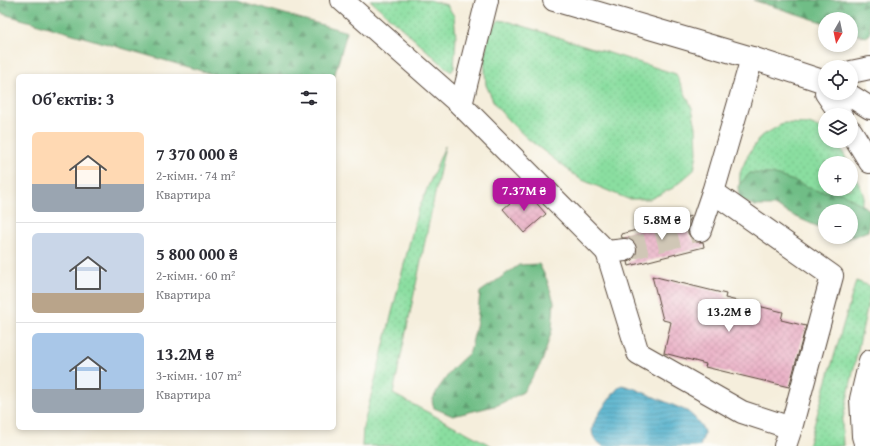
<!DOCTYPE html>
<html lang="uk">
<head>
<meta charset="utf-8">
<style>
	:root { --surface:#fff; --page:#f7f7f7; --text:#2b2b33; --muted:#7c7c81; --line:#e1e1e2; --accent:#b5179e }
	body { margin:0; font-family:"Gentium Book Plus",serif; background:var(--page); color:var(--text); height:100vh; display:flex; flex-direction:column; font-size:15px; white-space:nowrap }
	* { box-sizing:border-box; margin:0 }
	p { font-size:13px; color:var(--muted) }
	.icon { flex:none; width:22px; height:22px; fill:none; stroke:currentColor; stroke-width:2; stroke-linecap:round; stroke-linejoin:round }
	.map { position:relative; flex:1; overflow:hidden }
	.panel { position:absolute; left:16px; top:74px; width:320px; height:356px; display:flex; flex-direction:column; background:var(--surface); border-radius:6px; box-shadow:0 2px 6px #0003 }
	.panel>* { flex:none }
	.needle { width:26px; rotate:189deg }
	.controls { position:absolute; left:818px; top:12px; display:grid; gap:8px }
	.controls a { display:grid; place-items:center; width:40px; height:40px; border-radius:50%; background:var(--surface); box-shadow:0 2px 6px #0003; font-size:20px }
	.price { position:absolute; translate:-50% -34px; padding:0 9px; border-radius:8px; background:#fff; color:#222; font-size:13px; line-height:26px; filter:drop-shadow(0 1px 2px #0008) }
	.price::after { content:''; position:absolute; left:50%; top:24px; width:12px; height:9px; margin-left:-6px; background:inherit; clip-path:polygon(0 0,100% 0,50% 100%) }
	.price.selected { background:var(--accent); color:#fff }
	ul { padding:0; list-style:none }
	li { display:flex; align-items:center; gap:12px; height:100px; padding:0 16px }
	li+li { border-top:1px solid var(--line) }
	li span { display:grid; place-items:center; flex:none; width:112px; height:80px; border-radius:6px; color:#555 }
	li>.icon { margin-inline-start:auto }
	span .icon { width:48px; height:48px; fill:#fffc; stroke-width:1 }
	li b { font-size:17px }
	h2 { display:flex; justify-content:space-between; align-items:center; height:48px; padding:0 16px; font-size:17px }
	.map>svg:first-child { display:block }
	.grass { fill:url(#grass-dots); stroke:#62845f }
	.forest { fill:url(#forest-firs); stroke:#557452 }
	.water { fill:url(#water-rules); stroke:#436c74 }
	.building { fill:url(#building-cross-hatch) }
	.lines { fill:none; stroke-linecap:round; stroke-linejoin:round }
	.minor-tunnel { stroke:#d0c7b6; stroke-width:22; stroke-dasharray:22 11; stroke-linecap:butt }
	.minor-casing { stroke:#57473a; stroke-width:24 }
	.highway-casing { stroke:#57473a; stroke-width:24 }
	.minor { stroke:#fff; stroke-width:22 }
	.highway { stroke:#fff; stroke-width:22 }
</style>
</head>
<body>
<div class="map">
<svg width="870" height="446" viewBox="0 0 870 446">
	<defs>
		<pattern id="grass-dots" width="8" height="8" patternUnits="userSpaceOnUse"><rect width="8" height="8" fill="#8adea0"/><path d="M2 2h.1M6 6h.1" fill="none" stroke="#78bf89" stroke-width="1.8" stroke-linecap="round"/></pattern>
		<pattern id="forest-firs" width="22" height="20" patternUnits="userSpaceOnUse"><rect width="22" height="20" fill="#6fbd86"/><path d="M5 1l3.5 6h-7zM16 11l3.5 6h-7z" fill="#5c9a6d"/></pattern>
		<pattern id="water-rules" width="6" height="5" patternUnits="userSpaceOnUse"><rect width="6" height="5" fill="#4badca"/><path d="M0 2.5h6" fill="none" stroke="#408da3"/></pattern>
		<pattern id="building-cross-hatch" width="8" height="8" patternUnits="userSpaceOnUse"><rect width="8" height="8" fill="#eab1c6"/><path d="M0 0l8 8M0 8l8-8" fill="none" stroke="#ca98aa"/></pattern>
	</defs>
	<rect width="100%" height="100%" fill="#fdfcf7"/>
	<filter id="ink" filterUnits="userSpaceOnUse"><feTurbulence type="fractalNoise" baseFrequency=".025" numOctaves="2"/><feDisplacementMap in="SourceGraphic" scale="8" xChannelSelector="R" yChannelSelector="G"/><feConvolveMatrix kernelMatrix="1 2 1 2 8 2 1 2 1" color-interpolation-filters="sRGB"/></filter>
	<filter id="wash" filterUnits="userSpaceOnUse"><feTurbulence type="fractalNoise" baseFrequency=".012" numOctaves="4" result="noise"/><feDisplacementMap in="SourceGraphic" scale="16" xChannelSelector="R" yChannelSelector="G"/><feGaussianBlur stdDeviation="0.9" result="paint"/><feColorMatrix in="noise" values="0 0 0 0 0 0 0 0 0 0 0 0 0 0 0 0 0 1.4 0 .05"/><feComposite in="paint" operator="in"/></filter>
	<g filter="url(#wash)">
		<rect width="100%" height="100%" fill="#f5eedc"/>
		<g class="grass">
			<path d="M370,0h59l18,5 7,11 2,21 -2,31 -3,4z"/>
			<path d="M499,20l11,2 166,52 16,34 4,19 1,26 -3,17 -21,18 -23,11h-22l-48,-20 -52,-40 -19,-18 -14,-16 -9,-20 -2,-28 6,-26z"/>
			<path d="M784,123l25,1 16,6v11h9l10,13 4,9h-23v26h26v-20l10,19 3,9 -6,16 -7,-2h-26l-86,-16 1,-22 7,-16 13,-20z"/>
			<path d="M445,146l-52,248 99,52h-130l1,-18 54,-215z"/>
			<path d="M856,281l14,5v8l-28,129 1,23h-35z"/>
		</g>
		<g class="forest">
			<path d="M0,0h236l111,32 -13,45v-1h-115l-219,-63z"/>
			<path d="M753,0h117v34l-4,3 -15,-5v-13h-26v4z"/>
			<path d="M750,173l22,1 22,7 24,10 24,2 28,17 -2,21 -26,10 -6,-4h15v-26h-26v19l-33,-15 -16,-9h-21l-16,-7 -1,-13z"/>
			<path d="M539,264l8,16 7,22 -2,28 -10,32 -19,30 -25,13 -45,11 -19,-8 -2,-7 6,-12 15,-21 17,-16 7,-30 3,-30 39,-27z"/>
		</g>
		<path class="water" d="M622,385l11,3 54,23 8,7 7,9 2,5v3l-4,11h-97c-18,-11 -10,-23 -1,-37 5,-7 10,-13 15,-20z"/>
		<g id="blocks">
			<g class="building">
				<path d="M525,190l21,24 -22,19 -21,-24z"/>
				<path d="M691,216l-3,10v7l3,5 5,4h7l1,5 -75,19 -1,-4 5,-2 3,-5 1,-7 -2,-6 -5,-4h-8l-1,-4z"/>
				<path d="M652,276l74,18 -1,4 58,14 -2,8 25,6 -17,61 -84,-20 1,-3 -42,-11 7,-31 -8,-2z"/>
			</g>
		</g>
	</g>
	<g filter="url(#ink)">
		<use href="#blocks" fill-opacity="0" stroke="#57473a" stroke-width="1"/>
		<g class="lines">
			<path class="minor-tunnel" d="M625,250l75,-20"/>
			<defs>
				<g id="minor">
					<path d="M342,0l119,105 146,147 18,-2"/>
					<path d="M461,105l26,-105"/>
					<path d="M713,192l119,84 -41,152"/>
					<path d="M700,230l13,-38 39,-134"/>
					<path d="M607,252l31,101 104,59 49,16 -6,18"/>
				</g>
				<g id="highway">
					<path d="M554,0l198,58 73,24"/>
					<path d="M851,72l19,-4"/>
					<path d="M826,93l15,22"/>
					<path d="M846,93l24,15"/>
					<path d="M851,131l19,31"/>
					<path d="M866,446l-3,-10 -2,-37 9,-38"/>
				</g>
			</defs>
			<use href="#minor" class="minor-casing"/>
			<use href="#highway" class="highway-casing"/>
			<use href="#minor" class="minor"/>
			<use href="#highway" class="highway"/>
		</g>
	</g>
</svg>
<div class="controls">
<a><svg class="needle" viewBox="-14 -14 28 28"><path d="M0-13l5 13h-10z" fill="#e53935"/><path d="M0 13l5-13h-10z" fill="#7c7c81"/></svg></a>
<a><svg class="icon" aria-label="locate" viewBox="0 0 24 24"><circle cx="12" cy="12" r="6"/><path d="M12 2v4M12 18v4M2 12h4M18 12h4"/></svg></a>
<a><svg class="icon" aria-label="layers" viewBox="0 0 24 24"><path d="M12 4l9 5-9 5-9-5zM3 14l9 5 9-5"/></svg></a>
<a>+</a>
<a>−</a>
</div>
<b class="price selected" style="left:524px;top:212px">7.37M ₴</b>
<b class="price" style="left:662px;top:241px">5.8M ₴</b>
<b class="price" style="left:729px;top:333px">13.2M ₴</b>
<section class="panel">
<h2>Об’єктів: 3<svg class="icon" aria-label="filters" viewBox="0 0 24 24"><path d="M4 7h16M4 17h16"/><circle cx="9" cy="7" r="2"/><circle cx="15" cy="17" r="2"/></svg></h2>
<ul>
<li><span style="background:linear-gradient(#ffd9b3 65%,#9aa5b1 0)"><svg class="icon" aria-label="home" viewBox="0 0 24 24"><path d="M3 11l9-7 9 7M6 9v11h12V9"/></svg></span><div><b>7 370 000 ₴</b><p>2-кімн. · 74 m²</p><p>Квартира</p></div></li>
<li><span style="background:linear-gradient(#c9d6e8 75%,#b9a48a 0)"><svg class="icon" aria-label="home" viewBox="0 0 24 24"><path d="M3 11l9-7 9 7M6 9v11h12V9"/></svg></span><div><b>5 800 000 ₴</b><p>2-кімн. · 60 m²</p><p>Квартира</p></div></li>
<li><span style="background:linear-gradient(#a9c7e8 70%,#9aa5b1 0)"><svg class="icon" aria-label="home" viewBox="0 0 24 24"><path d="M3 11l9-7 9 7M6 9v11h12V9"/></svg></span><div><b>13.2M ₴</b><p>3-кімн. · 107 m²</p><p>Квартира</p></div></li>
</ul>
</section>
</div>
</body>
</html>
